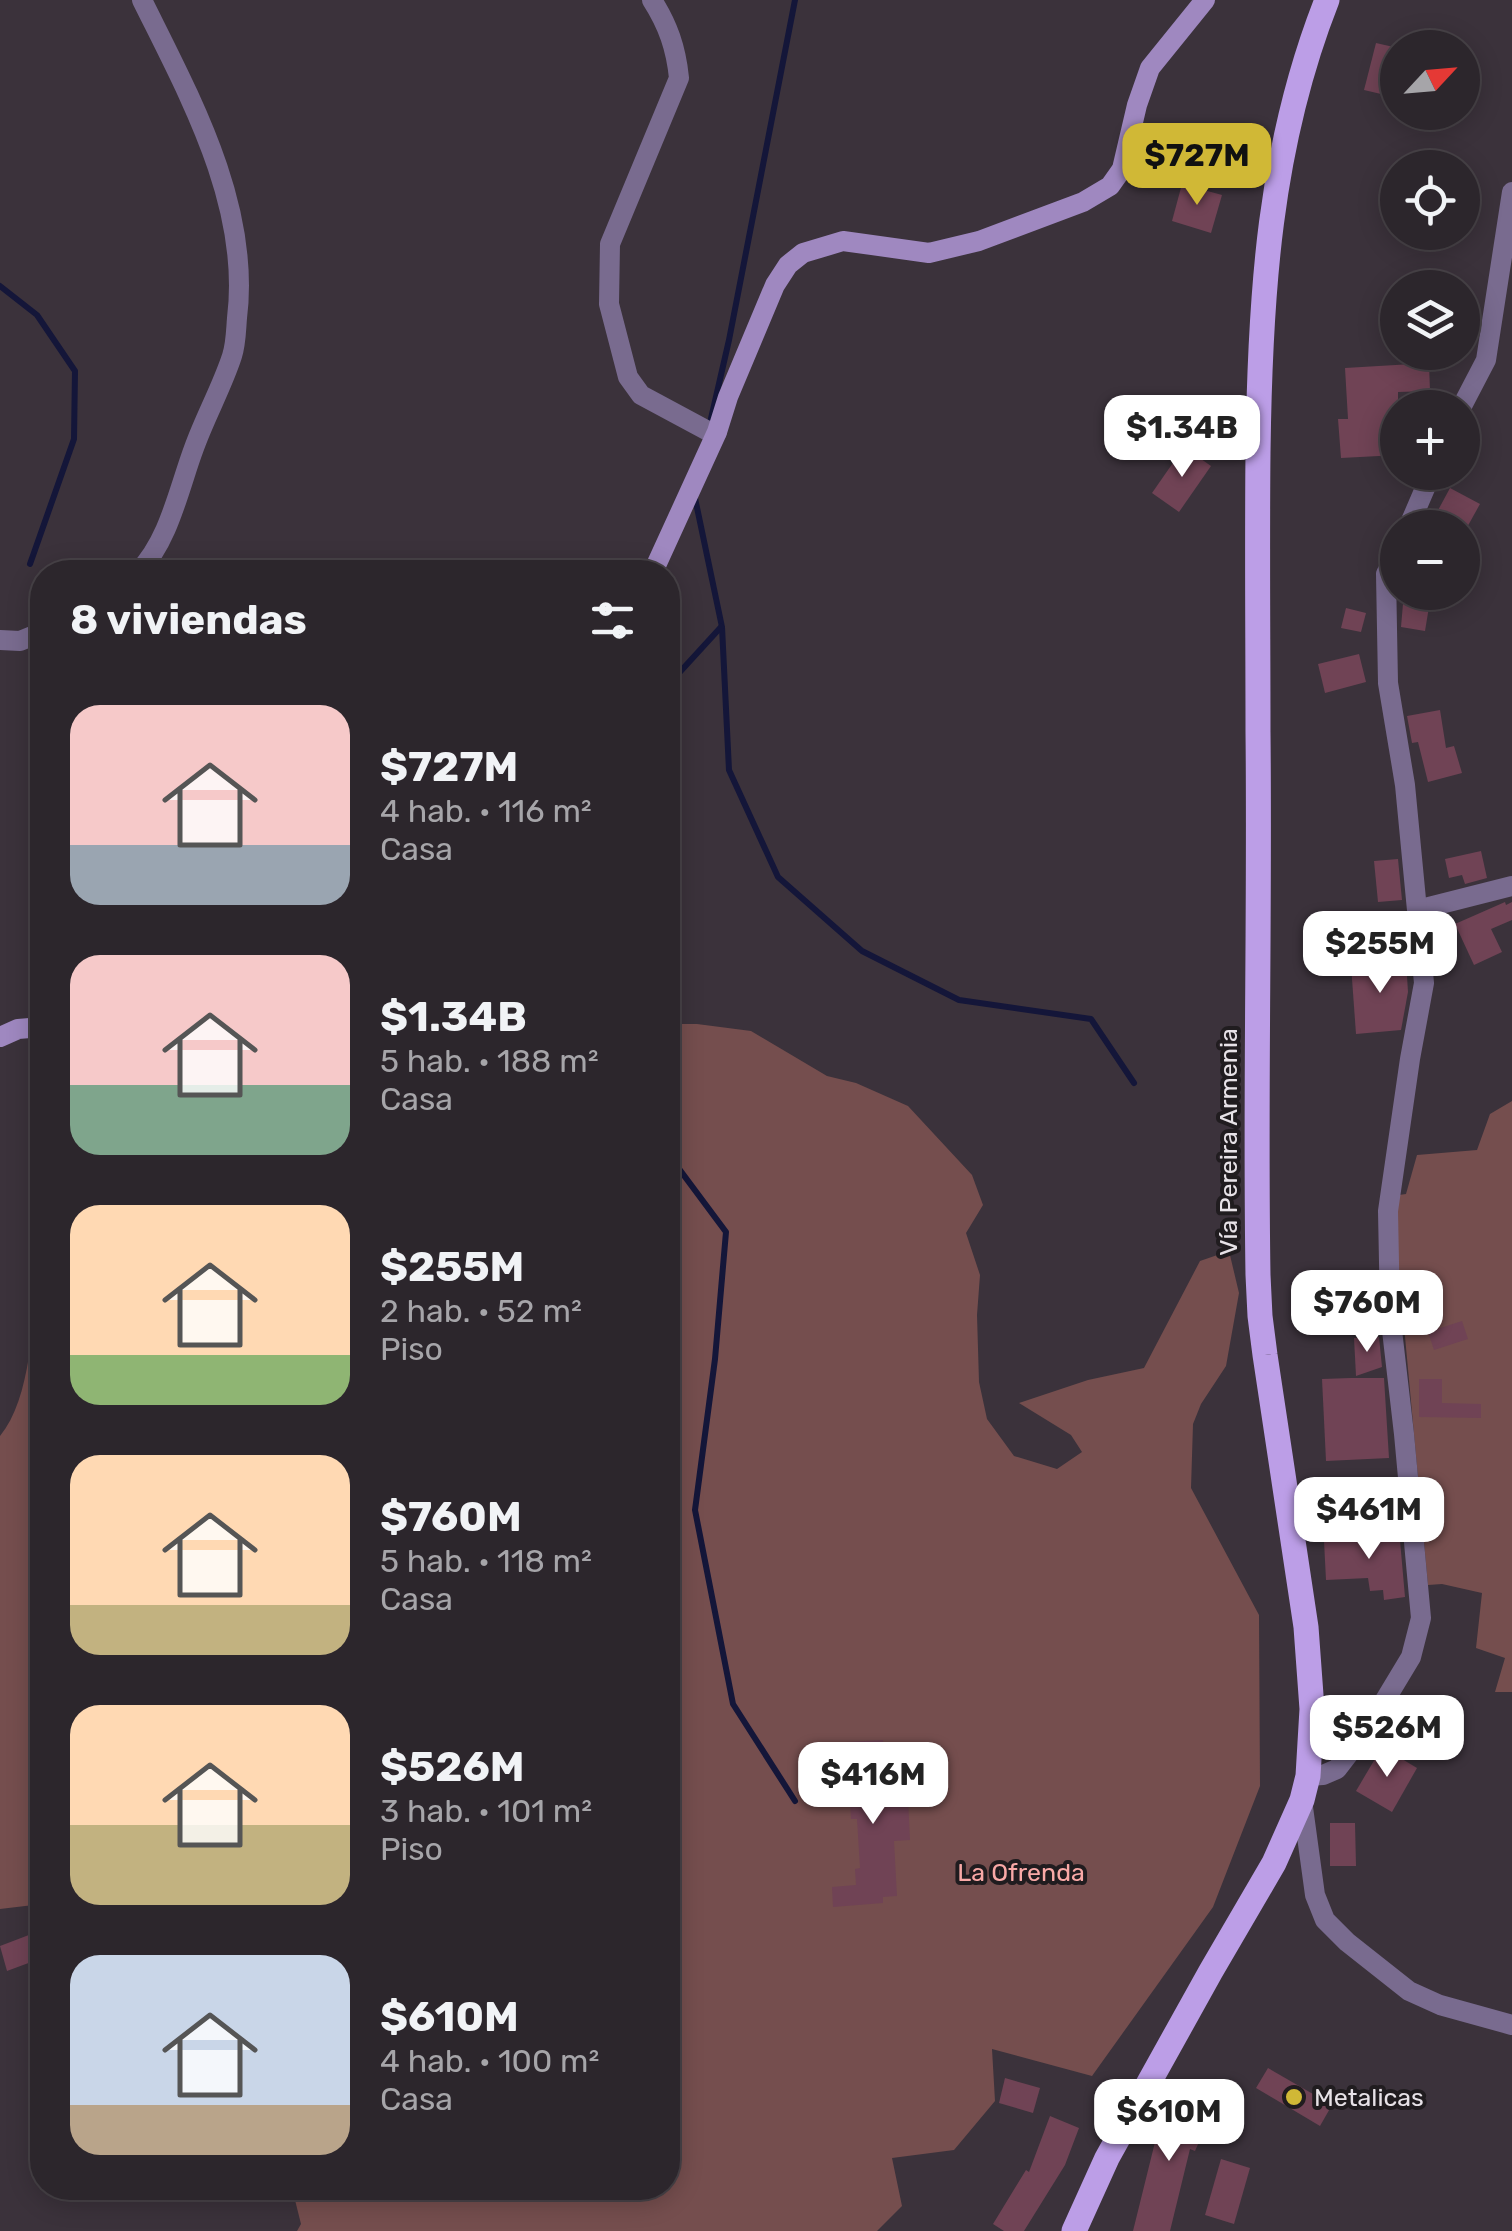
<!DOCTYPE html>
<html lang="es">
<head>
<meta charset="utf-8">
<style>
	:root { --surface:#2c262c; --page:#383238; --text:#f1f3f6; --muted:#a6a5a9; --line:#484348; --accent:#d0b836 }
	body { margin:0; font-family:Rubik,sans-serif; background:var(--page); color:var(--text); height:100vh; display:flex; flex-direction:column; font-size:38px; white-space:nowrap }
	* { box-sizing:border-box; margin:0 }
	p { font-size:32px; color:var(--muted) }
	.icon { flex:none; width:55px; height:55px; fill:none; stroke:currentColor; stroke-width:2; stroke-linecap:round; stroke-linejoin:round }
	.map { position:relative; flex:1; overflow:hidden }
	.side { position:absolute; left:30px; top:560px; width:650px; height:1640px; display:flex; flex-direction:column; background:var(--surface); border-radius:40px; box-shadow:0 5px 25px #0003,0 0 0 2px var(--line) }
	.side>* { flex:none }
	.needle { width:65px; rotate:64deg }
	.fabs { position:absolute; left:1380px; top:30px; display:grid; gap:20px }
	.fabs a { display:grid; place-items:center; width:100px; height:100px; border-radius:50%; background:var(--surface); box-shadow:0 5px 25px #0003,0 0 0 2px var(--line); font-size:50px }
	.price { position:absolute; translate:-50% -85px; padding:0 22px; border-radius:20px; background:#fff; color:#222; font-size:32px; line-height:65px; filter:drop-shadow(0 2px 5px #0008) }
	.price::after { content:''; position:absolute; left:50%; top:60px; width:30px; height:22px; margin-left:-15px; background:inherit; clip-path:polygon(0 0,100% 0,50% 100%) }
	.price.current { background:var(--accent); color:#111 }
	ul { padding:0; list-style:none }
	li { display:flex; align-items:center; gap:30px; height:250px; padding:0 40px }
	li span { display:grid; place-items:center; flex:none; width:280px; height:200px; border-radius:30px; color:#555 }
	li>.icon { margin-inline-start:auto }
	span .icon { width:120px; height:120px; fill:#fffc; stroke-width:1 }
	li b { font-size:42px }
	h2 { display:flex; justify-content:space-between; align-items:center; height:120px; padding:0 40px; font-size:42px }
	.map>svg:first-child { display:block }
	.green { fill:#754e4e }
	.lines { fill:none; stroke-linecap:round; stroke-linejoin:round }
	.stream { stroke:#141639; stroke-width:6 }
	.building { fill:#704355 }
	.street { stroke:#796b8f; stroke-width:20 }
	.secondary { stroke:#9f88c0; stroke-width:20 }
	.primary { stroke:#bc9ee7; stroke-width:25 }
	.poi-dot { fill:#d0b836; stroke:#201c1f; stroke-width:4 }
	.labels { text-anchor:middle; dominant-baseline:central; stroke-width:8; stroke-linejoin:round; paint-order:stroke }
	.street-label { font-size:25px; fill:#e7e2e7; stroke:#201c1f }
	.park-label { font-size:25px; fill:#f9a9a7; stroke:#201c1f }
	.poi-label { font-size:25px; fill:#e7e2e7; stroke:#201c1f; text-anchor:start }
</style>
</head>
<body>
<div class="map">
<svg width="1512" height="2231" viewBox="0 0 1512 2231">
	<rect width="100%" height="100%" fill="#3b323b"/>
	<g class="green">
		<path d="M668,1024h29l54,7 76,45 29,7 52,23 64,69 11,30 -17,28 14,42 -3,40 2,67 8,37 27,37 43,13 25,-17 -11,-17 -52,-32 69,-23 56,-12 56,-107 29,-10 10,42 -13,73 -25,38 -8,20 -2,64 68,127 1,171 -47,121 -121,169 -100,-27 3,52 -41,49 -62,8 10,48 -25,25h-580l4,-7 -9,-36h376z"/>
		<path d="M1512,1101v591h-17l10,-34 -29,-10 6,-55 -40,-9 -14,1 -36,-389 14,-2 11,-39 60,-5 13,-36z"/>
		<path d="M42,1263v641l-42,5v-473c32,-38 33,-120 38,-169z"/>
	</g>
	<g class="lines">
		<g class="stream">
			<path d="M0,286l37,29 38,56 -1,68 -44,125"/>
			<path d="M710,423l19,-83 66,-340"/>
			<path d="M695,498l27,129 7,143 49,107 84,74 97,49 132,19 43,64"/>
			<path d="M668,685l53,-58"/>
			<path d="M668,1154l58,78 -11,127 -20,151 38,194 62,97"/>
		</g>
	</g>
	<g class="building">
		<path d="M1376,43l22,5v50l-34,-8z"/>
		<path d="M1182,184l40,11 -11,38 -39,-12z"/>
		<path d="M1429,363l1,28 -32,1v63l-57,3 -3,-39h10l-3,-51z"/>
		<path d="M1184,447l27,19 -32,46 -27,-19z"/>
		<path d="M1450,488l30,16 -15,27 -29,-17z"/>
		<path d="M1404,592l27,3 -6,36 -24,-4z"/>
		<path d="M1346,608l20,5 -5,19 -20,-4z"/>
		<path d="M1359,654l7,28 -41,11 -7,-29z"/>
		<path d="M1440,710l6,38 8,-2 8,27 -34,9 -10,-40 -6,1 -5,-27z"/>
		<path d="M1481,851l6,27 -22,6 -3,-9 -13,3 -4,-19z"/>
		<path d="M1398,859l4,41 -24,2 -4,-41z"/>
		<path d="M1505,902l1,3 6,-3v18l-21,9 11,23 -28,13 -19,-41z"/>
		<path d="M1406,961l2,31 -7,38 -45,4 -5,-69z"/>
		<path d="M1462,1321l6,18 -34,11 -6,-18z"/>
		<path d="M1379,1337l3,30 -26,9 -2,-38z"/>
		<path d="M1351,1378h33l5,80 -63,3 -4,-82z"/>
		<path d="M1419,1379h23v24l39,1v14l-62,-1z"/>
		<path d="M1399,1529l6,68 -21,3 -1,-10 -13,1 -2,-13 -42,2 -2,-39 39,-2 -1,-5z"/>
		<path d="M883,1740l4,59 21,-1 2,42 -16,1 3,55 -14,1v6l-50,4 -1,-20 24,-2 -1,-16 5,-1 -3,-49h-6l-5,-77z"/>
		<path d="M1382,1747l35,21 -25,44 -36,-21z"/>
		<path d="M1330,1823h25l1,43h-26z"/>
		<path d="M42,1930v28l-35,13 -7,-25z"/>
		<path d="M1268,2068l64,37 -12,21 -64,-38z"/>
		<path d="M1005,2078l35,10 -7,25 -34,-10z"/>
		<path d="M1169,2097l42,18 -16,36 -5,-2 -20,82h-37l24,-97 -3,-1z"/>
		<path d="M1050,2116l29,12 -14,37 -41,66h-20l-11,-7 33,-54 3,2z"/>
		<path d="M1221,2159l29,9 -16,56 -29,-9z"/>
	</g>
	<g class="lines">
		<g class="street">
			<path d="M652,0c16,25 24,48 27,78l-69,166 -1,60 19,73 13,18 67,36 9,1"/>
			<path d="M1461,408l25,-48 26,-168"/>
			<path d="M1408,528l24,-56"/>
			<path d="M138,572c31,-31 41,-84 56,-124 11,-31 28,-61 38,-92 4,-12 4,-26 5,-38 14,-112 -47,-221 -95,-318"/>
			<path d="M0,640l20,1 22,-9"/>
			<path d="M1417,910l95,-24"/>
			<path d="M1308,1776l15,-1 14,-6 30,-39 44,-73 10,-39 -17,-184 -14,-121 -2,-102 22,-152 14,-76 -19,-198 -17,-102 -2,-109 12,-24"/>
			<path d="M1302,1800l13,95 10,25 22,22 62,49 31,14 72,20"/>
		</g>
		<g class="secondary">
			<path d="M653,572l64,-140 11,-35 47,-112 13,-20 15,-12 40,-12 86,12 50,-12 104,-39 27,-16 12,-17 15,-64 13,-37 55,-68"/>
			<path d="M0,1037l18,-8 24,-2"/>
		</g>
		<path class="primary" d="M1074,2231l33,-73 104,-187 63,-108 28,-63 6,-24 4,-67 -6,-82 -41,-272 -5,-39 -2,-41c-3,-181 2,-362 0,-543 0,-93 -1,-187 0,-280 2,-156 11,-305 69,-452"/>
	</g>
	<circle class="poi-dot" cx="1294" cy="2097" r="10"/>
	<g class="labels">
		<g class="street-label">
			<text transform="translate(1228 1142) rotate(-90)">Vía Pereira Armenia</text>
		</g>
		<g class="park-label">
			<text x="1021" y="1872">La Ofrenda</text>
		</g>
		<g class="poi-label">
			<text x="1314" y="2097">Metalicas</text>
		</g>
	</g>
</svg>
<div class="fabs">
<a><svg class="needle" viewBox="-14 -14 28 28"><path d="M0-13l5 13h-10z" fill="#e53935"/><path d="M0 13l5-13h-10z" fill="#a6a5a9"/></svg></a>
<a><svg class="icon" aria-label="locate" viewBox="0 0 24 24"><circle cx="12" cy="12" r="6"/><path d="M12 2v4M12 18v4M2 12h4M18 12h4"/></svg></a>
<a><svg class="icon" aria-label="layers" viewBox="0 0 24 24"><path d="M12 4l9 5-9 5-9-5zM3 14l9 5 9-5"/></svg></a>
<a>+</a>
<a>−</a>
</div>
<b class="price current" style="left:1197px;top:208px">$727M</b>
<b class="price" style="left:1182px;top:480px">$1.34B</b>
<b class="price" style="left:1380px;top:996px">$255M</b>
<b class="price" style="left:1367px;top:1355px">$760M</b>
<b class="price" style="left:1369px;top:1562px">$461M</b>
<b class="price" style="left:1387px;top:1780px">$526M</b>
<b class="price" style="left:873px;top:1827px">$416M</b>
<b class="price" style="left:1169px;top:2164px">$610M</b>
<section class="side">
<h2>8 viviendas<svg class="icon" aria-label="filters" viewBox="0 0 24 24"><path d="M4 7h16M4 17h16"/><circle cx="9" cy="7" r="2"/><circle cx="15" cy="17" r="2"/></svg></h2>
<ul>
<li><span style="background:linear-gradient(#f6c9c9 70%,#9aa5b1 0)"><svg class="icon" aria-label="home" viewBox="0 0 24 24"><path d="M3 11l9-7 9 7M6 9v11h12V9"/></svg></span><div><b>$727M</b><p>4 hab. · 116 m²</p><p>Casa</p></div></li>
<li><span style="background:linear-gradient(#f6c9c9 65%,#7fa58c 0)"><svg class="icon" aria-label="home" viewBox="0 0 24 24"><path d="M3 11l9-7 9 7M6 9v11h12V9"/></svg></span><div><b>$1.34B</b><p>5 hab. · 188 m²</p><p>Casa</p></div></li>
<li><span style="background:linear-gradient(#ffd9b3 75%,#8fb573 0)"><svg class="icon" aria-label="home" viewBox="0 0 24 24"><path d="M3 11l9-7 9 7M6 9v11h12V9"/></svg></span><div><b>$255M</b><p>2 hab. · 52 m²</p><p>Piso</p></div></li>
<li><span style="background:linear-gradient(#ffd9b3 75%,#c2b280 0)"><svg class="icon" aria-label="home" viewBox="0 0 24 24"><path d="M3 11l9-7 9 7M6 9v11h12V9"/></svg></span><div><b>$760M</b><p>5 hab. · 118 m²</p><p>Casa</p></div></li>
<li><span style="background:linear-gradient(#ffd9b3 60%,#c2b280 0)"><svg class="icon" aria-label="home" viewBox="0 0 24 24"><path d="M3 11l9-7 9 7M6 9v11h12V9"/></svg></span><div><b>$526M</b><p>3 hab. · 101 m²</p><p>Piso</p></div></li>
<li><span style="background:linear-gradient(#c9d6e8 75%,#b9a48a 0)"><svg class="icon" aria-label="home" viewBox="0 0 24 24"><path d="M3 11l9-7 9 7M6 9v11h12V9"/></svg></span><div><b>$610M</b><p>4 hab. · 100 m²</p><p>Casa</p></div></li>
</ul>
</section>
</div>
</body>
</html>
